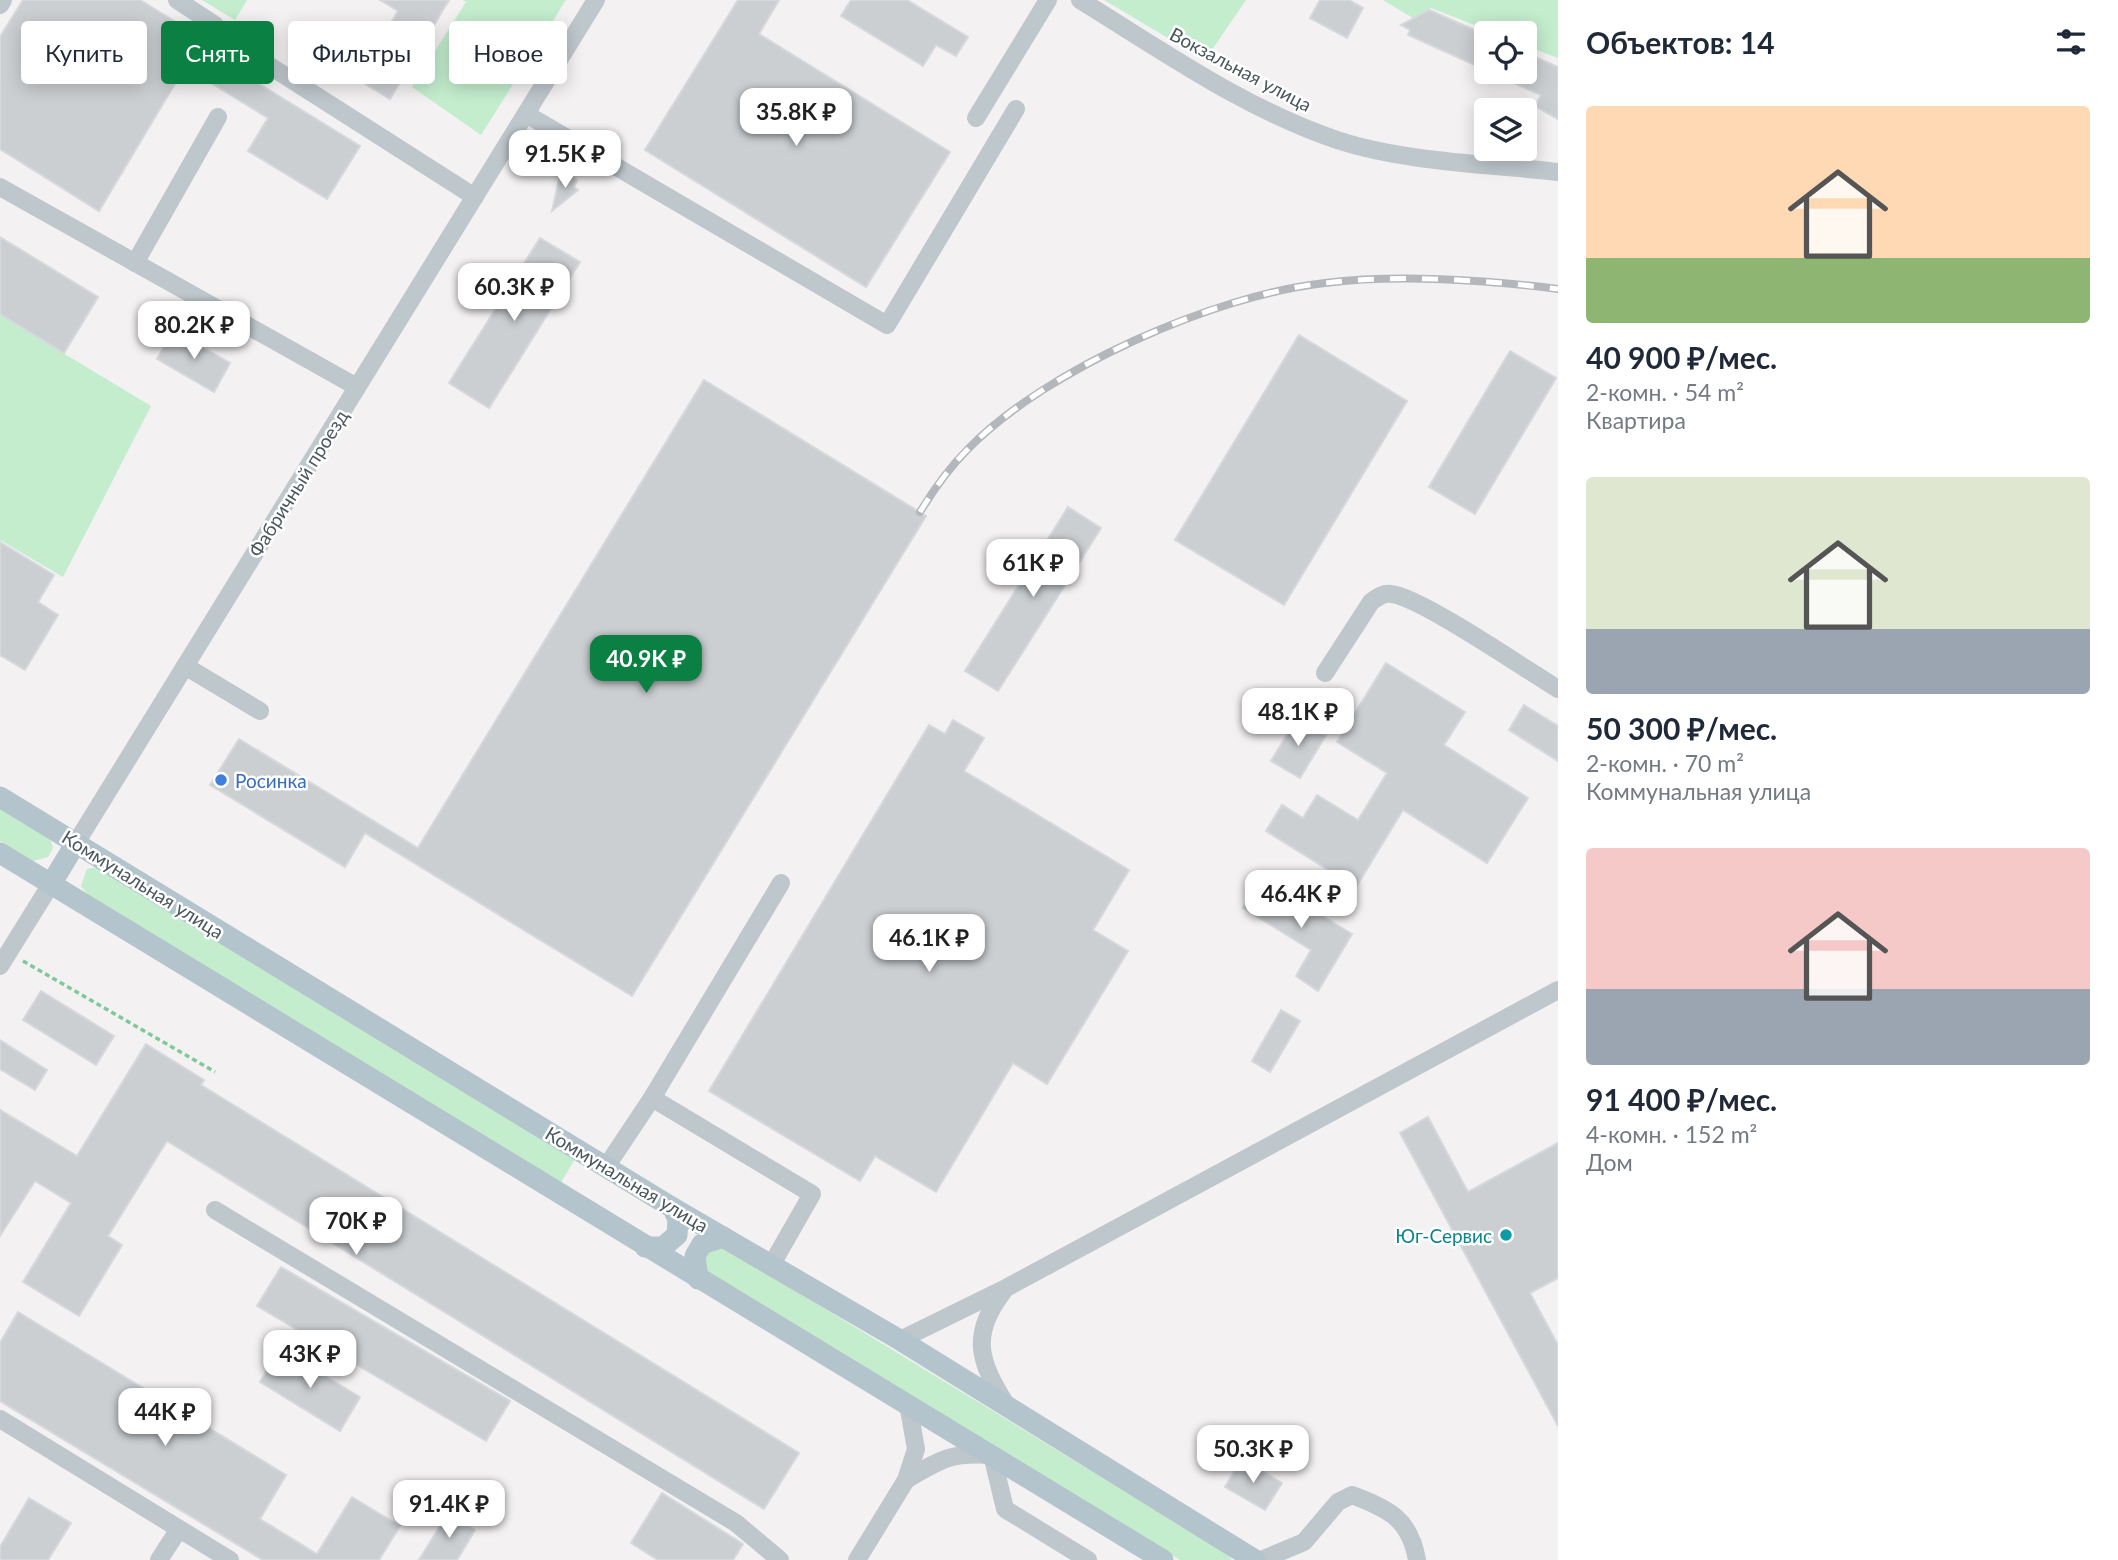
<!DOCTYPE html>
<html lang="ru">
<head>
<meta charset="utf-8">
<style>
	:root { --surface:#fff; --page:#f2f2f3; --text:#1f2937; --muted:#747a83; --accent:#0b8043 }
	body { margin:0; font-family:Lato,sans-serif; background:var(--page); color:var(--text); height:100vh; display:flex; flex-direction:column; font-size:26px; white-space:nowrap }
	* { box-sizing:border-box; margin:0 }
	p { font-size:23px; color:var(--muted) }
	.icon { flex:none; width:38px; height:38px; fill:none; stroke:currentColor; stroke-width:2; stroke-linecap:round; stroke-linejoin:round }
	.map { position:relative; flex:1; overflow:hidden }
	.details { display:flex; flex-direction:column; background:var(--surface); width:560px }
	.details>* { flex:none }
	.hud { position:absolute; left:21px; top:21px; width:665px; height:63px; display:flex; gap:14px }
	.fabs { position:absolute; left:1474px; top:21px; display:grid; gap:14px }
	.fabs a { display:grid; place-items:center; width:63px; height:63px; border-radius:7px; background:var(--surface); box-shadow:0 4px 18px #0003; font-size:35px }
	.price { position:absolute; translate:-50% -60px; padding:0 16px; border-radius:14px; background:#fff; color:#222; font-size:23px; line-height:46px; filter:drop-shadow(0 2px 4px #0008) }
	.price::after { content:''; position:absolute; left:50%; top:42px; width:21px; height:16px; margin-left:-10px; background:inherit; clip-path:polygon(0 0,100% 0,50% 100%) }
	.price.active { background:var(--accent); color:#fff }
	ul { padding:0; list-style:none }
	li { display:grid; align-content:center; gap:14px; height:371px; padding:0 28px }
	li span { display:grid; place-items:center; height:217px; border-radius:7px; color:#555 }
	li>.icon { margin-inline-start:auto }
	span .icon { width:126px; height:126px; fill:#fffc; stroke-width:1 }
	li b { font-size:30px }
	h2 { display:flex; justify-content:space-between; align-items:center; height:84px; padding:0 28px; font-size:30px }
	.pill { padding:0 24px; border-radius:7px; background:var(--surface); box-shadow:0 4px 18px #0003; font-size:24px; line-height:63px }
	.pill.active { background:var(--accent); color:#fff }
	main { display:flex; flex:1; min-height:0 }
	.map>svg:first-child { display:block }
	.green { fill:#c3edcd }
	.building { fill:#cbcfd2; stroke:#d5d8dc; stroke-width:2 }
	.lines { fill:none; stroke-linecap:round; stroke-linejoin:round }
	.path { stroke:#7dc999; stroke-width:3.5; stroke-dasharray:5 3.5; stroke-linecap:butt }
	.minor { stroke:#bec7cc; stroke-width:18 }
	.major { stroke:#b3c4cd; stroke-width:21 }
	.rail-casing { stroke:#b3b7bb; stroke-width:8 }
	.rail { stroke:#fff; stroke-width:5; stroke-dasharray:16; stroke-linecap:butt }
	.shop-dot { fill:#3f7fe0; stroke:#fff; stroke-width:2.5 }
	.culture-dot { fill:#0f9aa8; stroke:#fff; stroke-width:2.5 }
	.labels { text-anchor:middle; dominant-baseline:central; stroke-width:5; stroke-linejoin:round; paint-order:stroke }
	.street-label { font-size:19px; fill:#4a575d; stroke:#fff }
	.shop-label { font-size:19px; fill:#366cbe; stroke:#fff; text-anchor:start }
	.culture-label { font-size:19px; fill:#0d838f; stroke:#fff; text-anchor:end }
</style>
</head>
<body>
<main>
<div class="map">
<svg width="1558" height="1560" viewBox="0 0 1558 1560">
	<rect width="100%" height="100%" fill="#f3f1f1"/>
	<g class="green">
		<path d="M202,0h45l-12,20z"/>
		<path d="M463,0h103l-85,135 -69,-48 54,-85z"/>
		<path d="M1104,0h142l-41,60z"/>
		<path d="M1383,0h175v58l-34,-13v-12h-29l-64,-25 -18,10z"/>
		<path d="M0,315l151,91 -88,171 -63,-37z"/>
		<path d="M0,807l49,29 4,12 -5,9 -15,4 -33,-20z"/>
		<path d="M97,867l478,292 -15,25 -472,-289 -7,-9 6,-17z"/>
		<path d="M725,1248l501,305 6,7h-52l-472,-285 -4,-18 9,-8z"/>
	</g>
	<g class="building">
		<path d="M23,0h117l62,38 -4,8 162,100 -33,53 -79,-48 20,-33 -83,-51 -86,144 -99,-62v-112z"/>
		<path d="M380,0h69l-59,99 -33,-20 41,-68z"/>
		<path d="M738,0h41l-20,34 191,118 -84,135 -221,-137z"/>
		<path d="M851,0h56l61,37 -12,19 -20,-11 -13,21 -82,-50z"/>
		<path d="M1320,0h29l14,8 -16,30 -37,-20z"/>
		<path d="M1429,10l57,25v35l-78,-35 2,-5 -9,-5z"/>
		<path d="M1524,52l34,15v52l-23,-13 6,-11 -52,-23h35z"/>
		<path d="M568,174l9,6 -3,7 4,3 -26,21 7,-32 3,1z"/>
		<path d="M0,237l98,60 -34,56 -64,-39z"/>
		<path d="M540,238l40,24 -91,146 -40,-25z"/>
		<path d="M173,331l57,32 -16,29 -57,-33z"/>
		<path d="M1299,335l108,66 -123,204 -109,-65z"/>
		<path d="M1510,351l46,27 -81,136 -46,-27z"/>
		<path d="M704,380l222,136 -294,480 -267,-163 -20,34 -135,-82 29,-46 179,109z"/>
		<path d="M1068,507l33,21 -103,163 -33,-20z"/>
		<path d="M0,542l54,33 -16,27 20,13 -33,55 -25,-15z"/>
		<path d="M1386,663l79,49 -21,33 84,53 -41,65 -84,-53 -47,77 -90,-56 16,-26 21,13 14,-23 41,25 29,-47 -50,-31z"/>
		<path d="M1524,705l34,21v35l-49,-31z"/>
		<path d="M1297,718l29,17 -26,43 -29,-17z"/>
		<path d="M953,720l31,18 -20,33 165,99 -36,60 35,21 -81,133 -34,-21 -77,129 -61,-36 -15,25 -151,-90 220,-366 16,9z"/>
		<path d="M1260,878l92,56 -34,57 -22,-15 15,-26 -68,-42z"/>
		<path d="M41,991l73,45 -18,29 -73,-45z"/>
		<path d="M1281,1010l19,11 -30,51 -18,-11z"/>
		<path d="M0,1040l47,30 -12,20 -35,-21z"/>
		<path d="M146,1044l58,36 -3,5 598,368 -35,56 -597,-368 -59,95 14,9 -43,71 -56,-34 48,-79 -36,-22 -35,55v-126l77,46z"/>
		<path d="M1428,1117l40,75 90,-49v135l-28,15 28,52v81l-158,-293z"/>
		<path d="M281,1267l229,134 -24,40 -229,-135z"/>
		<path d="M18,1312l268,163 -26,44 57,35 35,-57 48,29 -21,34h-116l-263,-159v-58z"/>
		<path d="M280,1349l80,48 -20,34 -80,-49z"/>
		<path d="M1242,1459l40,24 -17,27 -40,-23z"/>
		<path d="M662,1493l81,51 -10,16h-75l-27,-17z"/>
		<path d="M29,1498l42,25 -23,37h-48v-13z"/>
		<path d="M448,1513l27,17 -18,30h-38z"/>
	</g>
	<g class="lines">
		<path class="path" d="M23,961l192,111"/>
		<g class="minor">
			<path d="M177,0l38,25"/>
			<path d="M1080,0c83,51 165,109 257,140 67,22 150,24 221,32"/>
			<path d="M0,5l3,-5"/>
			<path d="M240,47l235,150"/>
			<path d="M526,114l361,211 129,-216"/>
			<path d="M976,118l72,-118"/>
			<path d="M0,187l357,200"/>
			<path d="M135,263l83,-146"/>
			<path d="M185,666l75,45"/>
			<path d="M1325,673l46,-71c7,-5 12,-9 20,-8 28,2 137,77 167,95"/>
			<path d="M76,843l520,-843"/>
			<path d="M0,966l51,-82"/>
			<path d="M652,1098l160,96 -40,70"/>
			<path d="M606,1167l46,-69 129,-215"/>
			<path d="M215,1210l521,313 44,37"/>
			<path d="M1003,1292c-34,44 -23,71 4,114"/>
			<path d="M900,1340l106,-52 552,-298"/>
			<path d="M0,1419l230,141"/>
			<path d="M906,1480c35,-21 45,-28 86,-25l13,54 83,51"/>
			<path d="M159,1560l20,-31"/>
			<path d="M857,1560l49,-80 10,-31 -8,-45"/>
			<path d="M1261,1560l43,-18 34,-40 14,-7c37,14 58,24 65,65"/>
		</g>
		<g class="major">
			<path d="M0,797l673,411 227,132 355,220"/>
			<path d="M0,853l1163,707"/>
			<path d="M51,884l25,-41"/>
			<path d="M645,1247h18l14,-12 1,-15 -5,-12"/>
			<path d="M698,1279l-3,-23 7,-12 21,-7"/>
		</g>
		<defs>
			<path id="rail" d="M920,512c14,-23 29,-44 48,-63 78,-80 247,-154 357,-166 71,-9 162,-3 233,6"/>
		</defs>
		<use href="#rail" class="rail-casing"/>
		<use href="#rail" class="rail"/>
	</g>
	<circle class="shop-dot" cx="221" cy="780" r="7"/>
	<circle class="culture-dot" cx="1506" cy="1235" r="7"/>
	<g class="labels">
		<g class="street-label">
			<text transform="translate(1241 69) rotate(28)">Вокзальная улица</text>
			<text transform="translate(298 483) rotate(-58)">Фабричный проезд</text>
			<text transform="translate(143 884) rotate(32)">Коммунальная улица</text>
			<text transform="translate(627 1179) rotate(31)">Коммунальная улица</text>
		</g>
		<g class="shop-label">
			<text x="235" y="780">Росинка</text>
		</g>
		<g class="culture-label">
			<text x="1492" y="1235">Юг-Сервис</text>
		</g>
	</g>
</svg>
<div class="fabs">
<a><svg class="icon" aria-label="locate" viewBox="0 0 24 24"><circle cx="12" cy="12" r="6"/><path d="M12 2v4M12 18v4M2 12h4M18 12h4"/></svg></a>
<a><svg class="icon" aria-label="layers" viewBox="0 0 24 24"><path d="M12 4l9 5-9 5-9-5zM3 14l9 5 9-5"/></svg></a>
</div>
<b class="price" style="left:796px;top:148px">35.8K ₽</b>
<b class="price" style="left:565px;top:190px">91.5K ₽</b>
<b class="price" style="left:514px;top:323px">60.3K ₽</b>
<b class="price" style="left:194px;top:361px">80.2K ₽</b>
<b class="price" style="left:1033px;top:599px">61K ₽</b>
<b class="price active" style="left:646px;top:695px">40.9K ₽</b>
<b class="price" style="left:1298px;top:748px">48.1K ₽</b>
<b class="price" style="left:1301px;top:930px">46.4K ₽</b>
<b class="price" style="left:929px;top:974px">46.1K ₽</b>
<b class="price" style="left:356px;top:1257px">70K ₽</b>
<b class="price" style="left:310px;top:1390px">43K ₽</b>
<b class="price" style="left:165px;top:1448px">44K ₽</b>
<b class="price" style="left:1253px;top:1485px">50.3K ₽</b>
<b class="price" style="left:449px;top:1540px">91.4K ₽</b>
<div class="hud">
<a class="pill">Купить</a>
<a class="pill active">Снять</a>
<a class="pill">Фильтры</a>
<a class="pill">Новое</a>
</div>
</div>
<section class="details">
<h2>Объектов: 14<svg class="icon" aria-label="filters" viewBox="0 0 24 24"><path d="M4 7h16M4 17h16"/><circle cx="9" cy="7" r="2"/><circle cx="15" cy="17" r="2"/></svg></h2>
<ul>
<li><span style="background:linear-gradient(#ffd9b3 70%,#8fb573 0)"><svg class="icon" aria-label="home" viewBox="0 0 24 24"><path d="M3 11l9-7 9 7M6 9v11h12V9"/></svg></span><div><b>40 900 ₽/мес.</b><p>2-комн. · 54 m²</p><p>Квартира</p></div></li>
<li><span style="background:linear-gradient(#dfe7d0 70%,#9aa5b1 0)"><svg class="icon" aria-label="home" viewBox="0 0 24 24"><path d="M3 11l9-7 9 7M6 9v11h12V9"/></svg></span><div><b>50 300 ₽/мес.</b><p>2-комн. · 70 m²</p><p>Коммунальная улица</p></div></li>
<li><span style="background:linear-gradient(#f6c9c9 65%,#9aa5b1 0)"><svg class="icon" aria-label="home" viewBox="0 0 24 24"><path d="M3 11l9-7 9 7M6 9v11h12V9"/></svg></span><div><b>91 400 ₽/мес.</b><p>4-комн. · 152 m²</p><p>Дом</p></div></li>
</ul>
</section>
</main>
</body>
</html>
